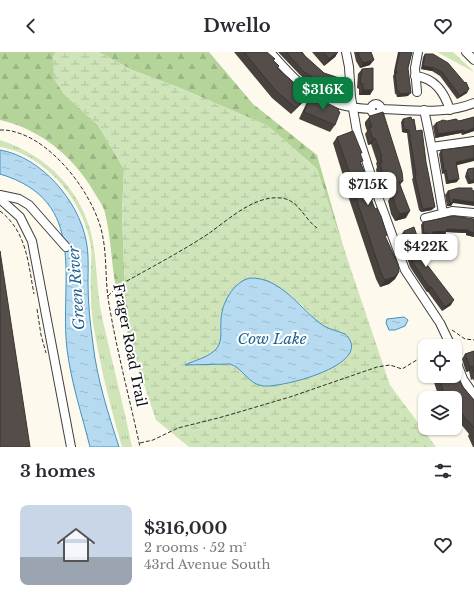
<!DOCTYPE html>
<html lang="en">
<head>
<meta charset="utf-8">
<style>
	:root { --surface:#fff; --page:#f7f7f7; --text:#2b2b33; --muted:#7c7c81; --accent:#0b8043 }
	body { margin:0; font-family:"Libre Baskerville",serif; background:var(--page); color:var(--text); height:100vh; display:flex; flex-direction:column; font-size:15px; white-space:nowrap }
	* { box-sizing:border-box; margin:0 }
	p { font-size:13px; color:var(--muted) }
	.icon { flex:none; width:22px; height:22px; fill:none; stroke:currentColor; stroke-width:2; stroke-linecap:round; stroke-linejoin:round }
	.map { position:relative; height:395px; overflow:hidden }
	.side { display:flex; flex-direction:column; background:var(--surface); flex:1 }
	.side>* { flex:none }
	.buttons { position:absolute; left:418px; top:287px; display:grid; gap:8px }
	.buttons a { display:grid; place-items:center; width:44px; height:44px; border-radius:8px; background:var(--surface); box-shadow:0 1px 3px #0004; font-size:20px }
	.price { position:absolute; translate:-50% -34px; padding:0 9px; border-radius:8px; background:#fff; color:#222; font-size:13px; line-height:26px; filter:drop-shadow(0 1px 2px #0008) }
	.price::after { content:''; position:absolute; left:50%; top:24px; width:12px; height:9px; margin-left:-6px; background:inherit; clip-path:polygon(0 0,100% 0,50% 100%) }
	.price.active { background:var(--accent); color:#fff }
	ul { padding:0; list-style:none }
	li { display:flex; align-items:center; gap:12px; height:100px; padding:0 20px }
	li span { display:grid; place-items:center; flex:none; width:112px; height:80px; border-radius:8px; color:#555 }
	li>.icon { margin-inline-start:auto }
	span .icon { width:48px; height:48px; fill:#fffc; stroke-width:1 }
	li b { font-size:17px }
	h2 { display:flex; justify-content:space-between; align-items:center; height:48px; padding:0 20px; font-size:17px }
	header { display:flex; justify-content:space-between; align-items:center; height:52px; padding:0 20px; background:var(--surface); font-size:18px; font-weight:700 }
	.map>svg:first-child { display:block }
	.grass { fill:url(#grass-tufts) }
	.forest { fill:url(#forest-firs) }
	.wetland { fill:url(#wetland-marsh); fill-rule:evenodd }
	.water { fill:url(#water-ripples); stroke:#4391c0 }
	.lines { fill:none; stroke-linecap:round; stroke-linejoin:round }
	.minor-casing { stroke:#3f3f3f; stroke-width:10 }
	.path { stroke:#2e2e2e; stroke-width:1; stroke-dasharray:4 2; stroke-linecap:butt }
	.minor { stroke:#fff; stroke-width:8 }
	.wall { fill:#48423f }
	.shaded-wall { fill:#3b3633 }
	.building { fill:#544d49; stroke:#3b3633 }
	.labels { text-anchor:middle; dominant-baseline:central; stroke-width:4; stroke-linejoin:round; paint-order:stroke }
	.street-label { font-size:14px; fill:#0c0c0c; stroke:#fff }
	.water-label { font-size:15px; font-style:italic; fill:#216392; stroke:#fff }
</style>
</head>
<body>
<header><svg class="icon" aria-label="back" viewBox="0 0 24 24"><path d="M15 5l-7 7 7 7"/></svg>Dwello<svg class="icon" aria-label="heart" viewBox="0 0 24 24"><path d="M12 20l-8-8c-3-5 5-10 8-4 3-6 11-1 8 4z"/></svg></header>
<div class="map">
<svg width="474" height="395" viewBox="0 0 474 395">
	<defs>
		<pattern id="grass-tufts" width="24" height="20" patternUnits="userSpaceOnUse"><rect width="24" height="20" fill="#d0e4ba"/><path d="M3 7l-1-3M5 7V3M7 7l1-3M15 17l-1-3M17 17v-4M19 17l1-3" fill="none" stroke="#b1c29f"/></pattern>
		<pattern id="forest-firs" width="22" height="20" patternUnits="userSpaceOnUse"><rect width="22" height="20" fill="#b5d49a"/><path d="M5 1l3.5 6h-7zM16 11l3.5 6h-7z" fill="#9ab584"/></pattern>
		<pattern id="wetland-marsh" width="20" height="14" patternUnits="userSpaceOnUse"><rect width="20" height="14" fill="#d0e4ba"/><path d="M1 5h8M5 5V1M11 12h8M15 12V8" fill="none" stroke="#b1c29f"/></pattern>
		<pattern id="water-ripples" width="26" height="14" patternUnits="userSpaceOnUse"><rect width="26" height="14" fill="#b6dbf0"/><path d="M2 4q2-2 4 0t4 0M15 11q2-2 4 0t4 0" fill="none" stroke="#9bbbcd"/></pattern>
	</defs>
	<rect width="100%" height="100%" fill="#fdfaed"/>
	<g class="grass">
		<path d="M437,0h16l21,20z"/>
		<path d="M0,88c47,15 84,52 93,102 4,25 4,50 9,75 10,44 21,86 30,130h-10c-12,-41 -22,-82 -29,-124 -2,-18 -3,-37 -2,-55 0,-7 1,-14 0,-21 -6,-45 -46,-93 -91,-100z"/>
	</g>
	<g class="forest">
		<path d="M0,0h56l-3,5 10,36 35,32 26,44 -2,45 3,75 12,75c-6,-22 -14,-45 -19,-67 -7,-28 -6,-56 -13,-84 -1,-6 -5,-11 -8,-16 -20,-37 -55,-68 -97,-77z"/>
		<path d="M98,0h111l44,52 64,51 31,108 -31,-94 -49,-43 -88,-38 -48,-18z"/>
	</g>
	<path class="wetland" d="M56,0h42l34,18 48,18 88,38 49,43 73,216 46,62h-247l-33,-27 -19,-56 -12,-75 -3,-75 2,-45 -26,-44 -35,-32 -9,-14 -1,-22zM252,226c17,1 34,13 46,24 11,9 19,23 33,28l2,37c-17,8 -59,25 -76,17 -11,-5 -16,-17 -27,-20l-43,1c10,-7 24,-8 31,-19 5,-8 2,-17 3,-27 1,-17 13,-38 31,-41z"/>
	<g class="water">
		<path d="M0,98c41,7 78,50 86,90 3,14 2,29 2,43 0,20 2,40 5,61 4,35 15,69 26,103h-29c-8,-32 -19,-65 -23,-98 -8,-69 23,-148 -67,-175z"/>
		<path d="M250,226c32,-1 51,33 74,48 7,4 14,5 21,8 32,30 -63,54 -82,52 -15,-2 -20,-18 -33,-22l-45,1c10,-5 25,-8 32,-17 6,-9 3,-17 4,-27 0,-17 12,-39 29,-43z"/>
		<path d="M404,265l4,3 -3,6 -10,4h-6l-3,-7 1,-4z"/>
	</g>
	<g class="lines">
		<defs>
			<g id="minor">
				<path d="M270,0c32,36 49,55 101,57"/>
				<path d="M346,0l3,15 2,30 6,35 20,62 28,76 33,50"/>
				<path d="M466,0l8,8"/>
				<path d="M415,24c20,2 29,16 35,34"/>
				<path d="M417,40l-2,-24 3,-16"/>
				<circle cx="376" cy="57" r="5"/>
				<path d="M381,57c31,1 64,6 93,-6"/>
				<path d="M424,58c8,34 13,69 19,103"/>
				<path d="M432,95l42,-6"/>
				<path d="M0,143l19,4 10,6 37,42"/>
				<path d="M0,147l20,18 12,24 39,206"/>
				<path d="M425,166l27,-7 22,2"/>
				<path d="M440,271l11,23"/>
				<path d="M455,306l8,21 11,16"/>
			</g>
		</defs>
		<use href="#minor" class="minor-casing"/>
		<g class="path">
			<path d="M0,78c5,0 10,0 15,2 40,10 82,67 88,106 4,21 2,44 6,66 8,48 21,96 31,143"/>
			<path d="M0,159c27,21 28,52 34,83"/>
			<path d="M108,244l10,-10c30,-17 61,-33 90,-52 20,-14 46,-39 73,-36 17,1 24,22 36,30"/>
			<path d="M37,257l4,26 5,18"/>
			<path d="M452,278l13,9 9,1"/>
			<path d="M438,294l3,-4"/>
			<path d="M140,391l13,-3 25,-12 44,-11 68,-20 87,-30 13,-2 12,4 23,-14"/>
		</g>
		<use href="#minor" class="minor"/>
	</g>
	<g class="wall">
		<path d="M234,0h33l7,9 4,7 30,27 -5,7 -12,12 -19,-16z"/>
		<path d="M278,0h24l3,4 19,17 6,20 -11,-5 1,-3 -7,-3 -2,2 -11,-9z"/>
		<path d="M312,0h26l-3,5 -11,9z"/>
		<path d="M354,0h17l-1,13 -10,3 -4,-7z"/>
		<path d="M398,0h14l-4,16v28l-11,1 -1,-3h-1l-2,-18 1,-2v-3z"/>
		<path d="M425,2l42,39 -10,6 -17,-23 -8,-5 -11,-2 2,-12z"/>
		<path d="M362,17l8,26h-11v-6l-2,-1 1,-14z"/>
		<path d="M311,45l24,28 -5,7 -31,-13 7,-15z"/>
		<path d="M370,64l33,65 -3,4 6,33 -11,3 -4,-7 -3,-13 3,-5 -2,-7 -4,1 -4,-9h-2l-3,-11 1,-3 -1,-4 1,-1 -6,-18 -3,1 -3,-11 2,-3 -2,-6v-3z"/>
		<path d="M474,65v14l-12,4 -1,-2 -26,5 -2,-12 3,-3 11,-2h12z"/>
		<path d="M403,67l9,1 4,11 16,79 -11,2 -2,-2 -7,-31 1,-1 -6,-45 -5,-1 -1,-10z"/>
		<path d="M337,85l24,17v9l11,27 -1,2 2,7 -1,2 13,36 14,35 -4,7 -6,5 -9,3 -4,-8 -33,-98 1,-2 -11,-36z"/>
		<path d="M441,98l16,15v17l-11,2 -2,-11 -2,1 -3,-20z"/>
		<path d="M474,116v15l-6,1 -3,-7 1,-4 2,-4z"/>
		<path d="M472,138l-19,13 -2,3h-4l-2,-11 3,-4z"/>
		<path d="M474,167v18l-8,-2v-2l-20,-1 -1,3 -13,1 -1,1 -5,1 -1,-1h-3l-1,-12 2,-3z"/>
		<path d="M404,179l23,35 24,39 -9,6 -14,-19 -2,-1 -16,-24 -10,-31z"/>
		<path d="M474,299v30l-1,-2 -2,1 -2,-9 -3,1 -4,-13 3,-5z"/>
		<path d="M432,324h23l8,11 11,13v47h-1l-5,-11 1,-2 -14,-17v-19h-10l-1,-1 -5,1z"/>
	</g>
	<g class="shaded-wall">
		<path d="M338,0l-3,5 -11,9 5,-7z"/>
		<path d="M374,8l-4,5 -10,3 3,-5z"/>
		<path d="M423,14l11,2 -2,3 -11,-2z"/>
		<path d="M316,25l8,3 -4,5 -7,-3 -2,2z"/>
		<path d="M322,31l12,5 -4,5 -11,-5z"/>
		<path d="M469,37l-2,4 -10,6 3,-3z"/>
		<path d="M363,38h10l-3,5h-11z"/>
		<path d="M411,41l-3,3 -11,1 2,-3z"/>
		<path d="M308,43l-5,7 -12,12 5,-6z"/>
		<path d="M474,76v3l-12,4 2,-3z"/>
		<path d="M404,77l5,1 -2,3 -5,-1z"/>
		<path d="M464,78l-3,3 -26,5 3,-4z"/>
		<path d="M375,86l-4,6 -3,1 5,-6z"/>
		<path d="M474,106v3l-20,5 2,-4z"/>
		<path d="M444,118h2l-2,3 -2,1z"/>
		<path d="M385,122l-4,7h-2l4,-6z"/>
		<path d="M459,127l-2,3 -11,2 2,-3z"/>
		<path d="M474,128v3l-6,1 2,-3z"/>
		<path d="M394,131l-5,6 -4,1 4,-6z"/>
		<path d="M453,147l21,3v4l-21,-3 -2,3h-4z"/>
		<path d="M435,155l-3,3 -11,2 3,-3z"/>
		<path d="M410,159l-4,7 -11,3 5,-7z"/>
		<path d="M447,177l22,1 -3,3 -20,-1 -1,3 -13,1 -1,1 -5,1 2,-3 5,-3z"/>
		<path d="M468,179l6,2v4l-8,-2z"/>
		<path d="M428,181l-3,4h-3l2,-3z"/>
		<path d="M399,220l-4,7 -6,5 -9,3 5,-7z"/>
		<path d="M429,235h2l-3,5 -2,-1z"/>
		<path d="M454,248l-3,5 -9,6 3,-4z"/>
		<path d="M472,314l-3,5 -3,1 4,-5z"/>
		<path d="M449,339l-5,6 -4,1 4,-5z"/>
	</g>
	<g class="building">
		<path d="M244,0h23l8,7 -2,1 6,6 -2,2 31,27 -12,13 -20,-17z"/>
		<path d="M286,0h16l3,4 19,17 15,5 -5,10 -12,-5 2,-3 -8,-3 -1,2 -12,-8z"/>
		<path d="M323,0h15l-9,7z"/>
		<path d="M358,0h13l3,8 -11,3 -4,-7z"/>
		<path d="M400,0h12l-4,16 3,25 -12,1v-3h-2l-2,-18h2l-1,-5z"/>
		<path d="M425,2h8l15,9 17,20 1,-1 3,7 -9,7 -18,-24 -8,-4 -11,-2z"/>
		<path d="M373,16v22h-10v-6l-3,-1 2,-14z"/>
		<path d="M311,45l10,3 18,9 -1,2 2,1 -5,13 -31,-13z"/>
		<path d="M383,60l19,60 1,9 -4,1 11,29 -10,3 -4,-6 -4,-14 4,-1 -2,-10 -5,1 -4,-10 -2,1 -3,-12h2l-1,-6 1,-1 -7,-18 -2,1 -4,-12h3l-3,-8 1,-3z"/>
		<path d="M411,65l1,3 2,-1 2,12 6,-1 4,32 9,45 -11,2 -2,-2 -7,-31h1l-7,-46 -5,-1 -1,-10z"/>
		<path d="M474,65v11l-10,4v-2l-26,4 -2,-11 7,-3 4,1 9,-2 3,2z"/>
		<path d="M353,79l9,22h-2l3,8 -3,1 12,28 -1,1 2,8h-2l4,10 2,-1 4,8 6,19 -2,1 13,28 1,8 -5,5 -9,3 -4,-7 -33,-99h2l-13,-37z"/>
		<path d="M474,94v12l-18,4 3,17 -11,2 -2,-11h-2l-3,-20z"/>
		<path d="M474,116v12l-4,1 -3,-8 1,-4z"/>
		<path d="M458,136h14v2l2,1v11l-21,-3v3l-3,1 -2,-12z"/>
		<path d="M454,164l20,3v14l-6,-2 1,-1 -22,-1v2l-14,1v2l-5,1v-2l-4,1 -1,-12z"/>
		<path d="M414,175l13,39h1l26,34 -9,7 -14,-20h-2l-16,-24 -9,-32z"/>
		<path d="M0,199l30,196h-30z"/>
		<path d="M474,299v21l-2,-6 -2,1 -5,-13z"/>
		<path d="M455,320l1,2h1l6,13 11,13v28l-19,-22v-8h-3l-3,-7 -5,2 -6,-17h17z"/>
	</g>
	<g class="labels">
		<g class="street-label">
			<text transform="translate(130 293) rotate(79)">Frager Road Trail</text>
		</g>
		<g class="water-label">
			<text transform="translate(76 236) rotate(-94)">Green River</text>
			<text x="272" y="286">Cow Lake</text>
		</g>
	</g>
</svg>
<div class="buttons">
<a><svg class="icon" aria-label="locate" viewBox="0 0 24 24"><circle cx="12" cy="12" r="6"/><path d="M12 2v4M12 18v4M2 12h4M18 12h4"/></svg></a>
<a><svg class="icon" aria-label="layers" viewBox="0 0 24 24"><path d="M12 4l9 5-9 5-9-5zM3 14l9 5 9-5"/></svg></a>
</div>
<b class="price active" style="left:323px;top:59px">$316K</b>
<b class="price" style="left:368px;top:154px">$715K</b>
<b class="price" style="left:426px;top:216px">$422K</b>
</div>
<section class="side">
<h2>3 homes<svg class="icon" aria-label="filters" viewBox="0 0 24 24"><path d="M4 7h16M4 17h16"/><circle cx="9" cy="7" r="2"/><circle cx="15" cy="17" r="2"/></svg></h2>
<ul>
<li><span style="background:linear-gradient(#c9d6e8 65%,#9aa5b1 0)"><svg class="icon" aria-label="home" viewBox="0 0 24 24"><path d="M3 11l9-7 9 7M6 9v11h12V9"/></svg></span><div><b>$316,000</b><p>2 rooms · 52 m²</p><p>43rd Avenue South</p></div><svg class="icon" aria-label="heart" viewBox="0 0 24 24"><path d="M12 20l-8-8c-3-5 5-10 8-4 3-6 11-1 8 4z"/></svg></li>
</ul>
</section>
</body>
</html>
